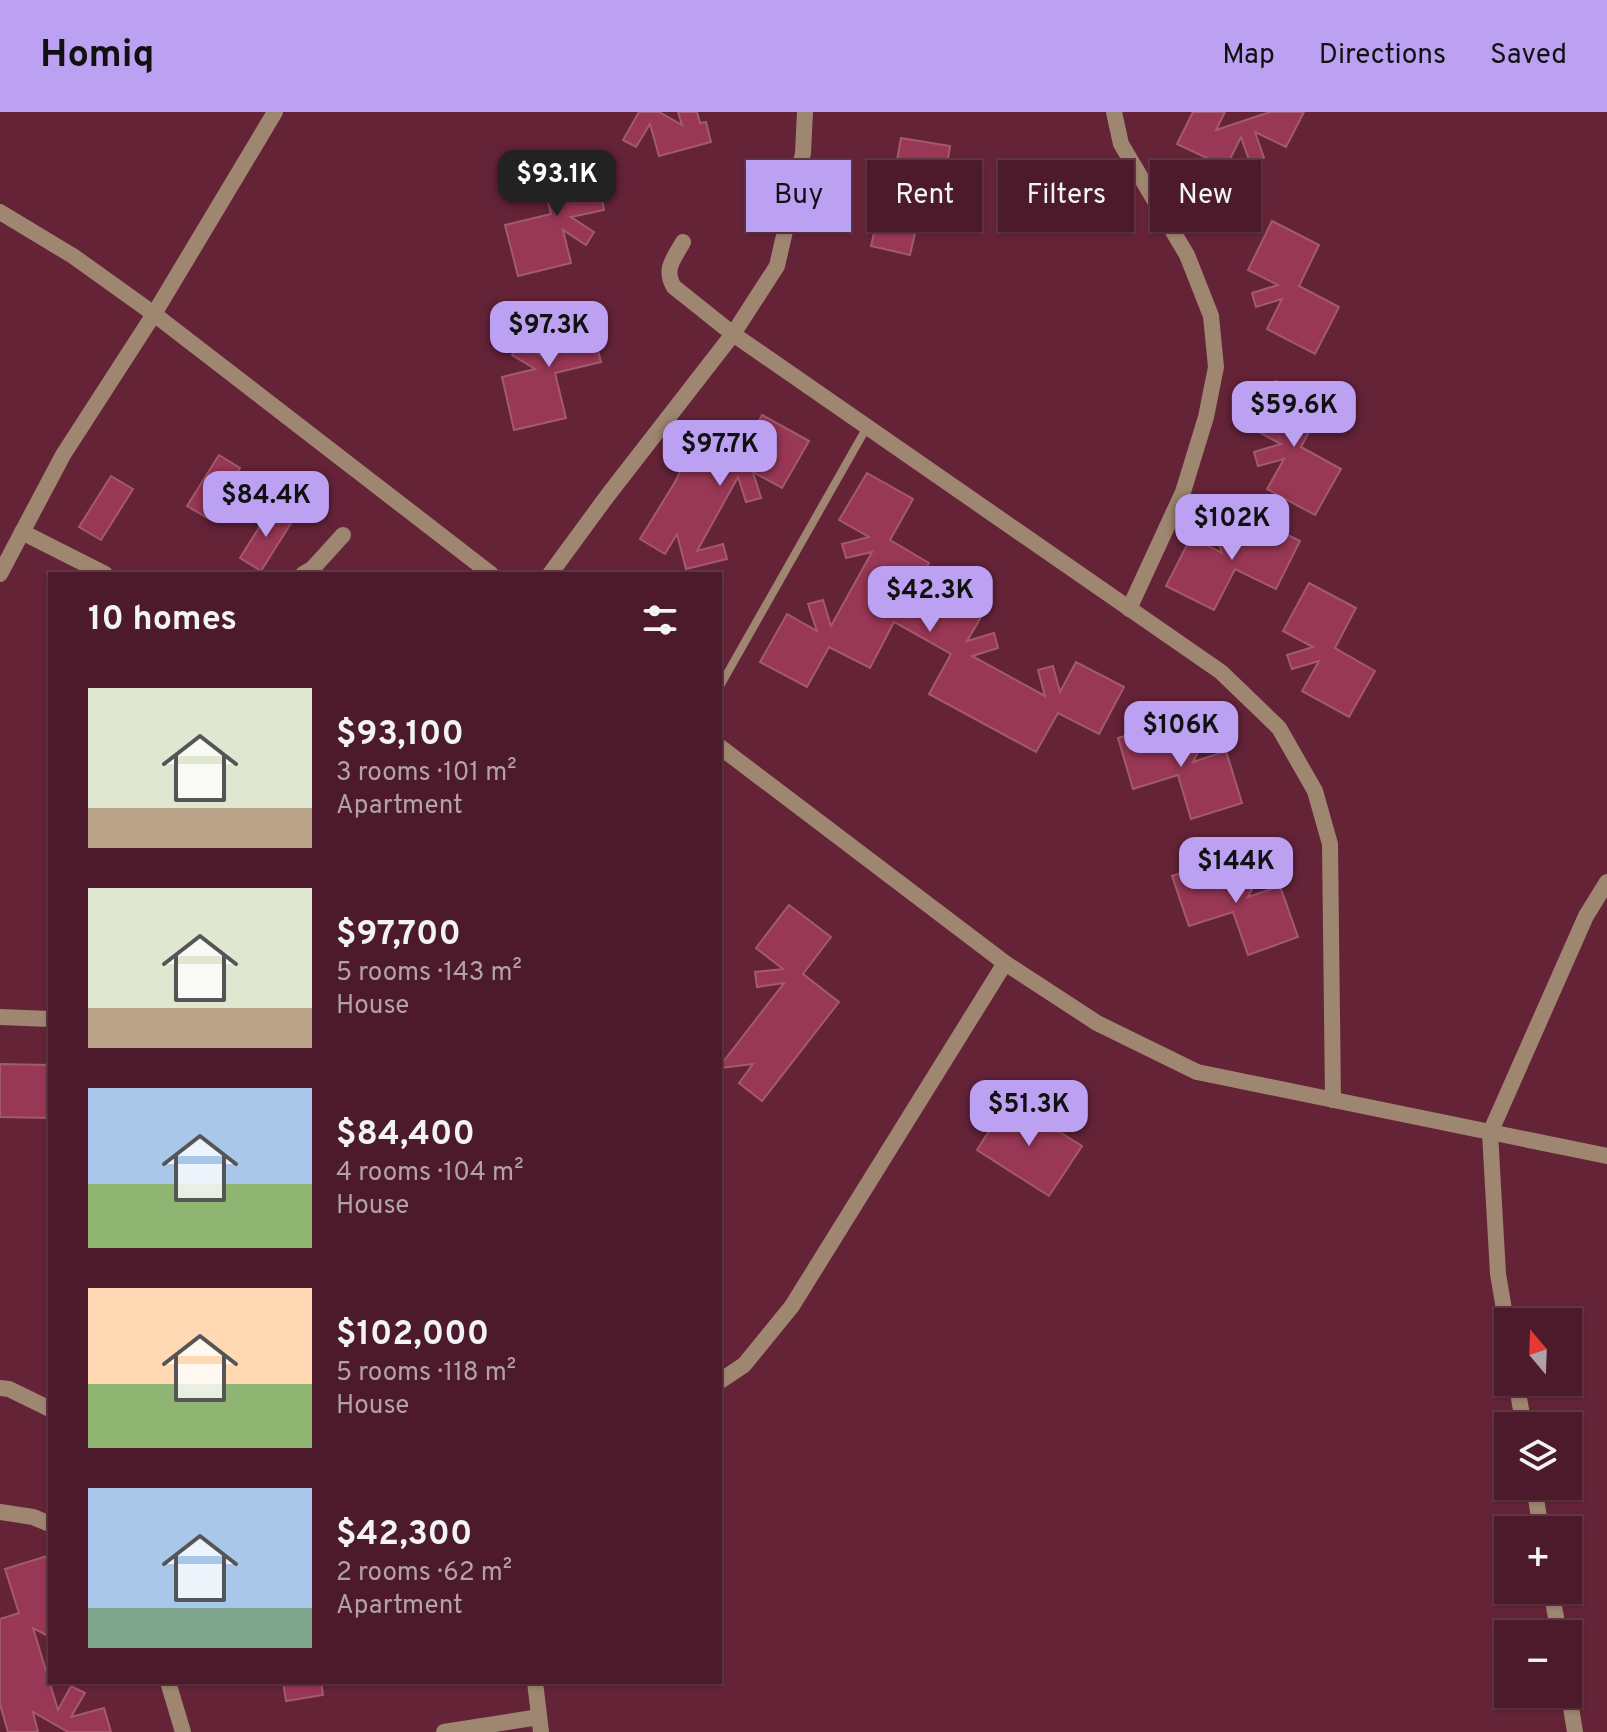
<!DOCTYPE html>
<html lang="en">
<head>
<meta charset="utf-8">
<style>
	:root { --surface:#4c1a2a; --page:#562736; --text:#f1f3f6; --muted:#b2a1a8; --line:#633847; --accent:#bca0f2 }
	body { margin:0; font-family:Overpass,sans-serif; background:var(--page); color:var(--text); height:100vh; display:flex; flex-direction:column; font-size:30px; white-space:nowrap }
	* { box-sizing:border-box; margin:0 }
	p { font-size:26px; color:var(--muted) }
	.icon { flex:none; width:44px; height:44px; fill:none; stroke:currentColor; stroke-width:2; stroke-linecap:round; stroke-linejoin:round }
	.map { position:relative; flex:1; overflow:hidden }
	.drawer { position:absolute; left:48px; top:460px; width:674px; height:1112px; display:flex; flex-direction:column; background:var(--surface); border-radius:0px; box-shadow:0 2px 6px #0004,0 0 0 2px var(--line) }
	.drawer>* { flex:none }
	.hud { position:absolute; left:746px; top:48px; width:740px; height:72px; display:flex; gap:16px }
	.needle { width:52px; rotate:341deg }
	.controls { position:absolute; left:1494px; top:1196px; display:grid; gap:16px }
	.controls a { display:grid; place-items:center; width:88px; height:88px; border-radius:0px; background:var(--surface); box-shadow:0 2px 6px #0004,0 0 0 2px var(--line); font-size:40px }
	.price { position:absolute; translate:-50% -68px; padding:0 18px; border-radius:16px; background:var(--accent); color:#111; font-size:26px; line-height:52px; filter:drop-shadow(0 2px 4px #0008) }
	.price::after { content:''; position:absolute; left:50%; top:48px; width:24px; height:18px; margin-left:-12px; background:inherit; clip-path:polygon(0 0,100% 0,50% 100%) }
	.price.on { background:#222; color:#fff }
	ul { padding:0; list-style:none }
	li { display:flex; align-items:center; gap:24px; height:200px; padding:0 40px }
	li span { display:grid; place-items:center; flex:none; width:224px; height:160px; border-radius:0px; color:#555 }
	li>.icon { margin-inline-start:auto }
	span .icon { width:96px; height:96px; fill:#fffc; stroke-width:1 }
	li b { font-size:34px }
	h2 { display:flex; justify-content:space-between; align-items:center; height:96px; padding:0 40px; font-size:34px }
	.tag { padding:0 28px; border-radius:0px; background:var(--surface); box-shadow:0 2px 6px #0004,0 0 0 2px var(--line); font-size:28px; line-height:72px }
	.tag.on { background:var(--accent); color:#111 }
	header { display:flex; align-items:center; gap:48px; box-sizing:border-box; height:112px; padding:0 40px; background:var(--accent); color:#111 }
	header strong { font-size:38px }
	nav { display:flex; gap:44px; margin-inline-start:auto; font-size:28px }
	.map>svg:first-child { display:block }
	.building { fill:#993756; stroke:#a35a6d; stroke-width:2 }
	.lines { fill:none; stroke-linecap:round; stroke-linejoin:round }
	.service { stroke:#9f8670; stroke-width:8 }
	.minor { stroke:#9f8670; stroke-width:16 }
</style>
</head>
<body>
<header>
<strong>Homiq</strong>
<nav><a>Map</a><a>Directions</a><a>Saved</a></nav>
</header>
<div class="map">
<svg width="1607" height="1620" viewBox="0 0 1607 1620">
	<rect width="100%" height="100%" fill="#652338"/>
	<g class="building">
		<path d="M639,0h20l23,13 -4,-13h19l3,11 6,-1 5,20 -52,14 -9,-32 -14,23 -13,-7z"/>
		<path d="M1193,0h32l-9,18 54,-18h34l-18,35 -31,-15 9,26 -14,5 -9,-26 -15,30 -49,-23z"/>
		<path d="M901,26l49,8 -6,38 -17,-3 -17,74 -39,-9 15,-64 7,1z"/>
		<path d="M593,45l11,53 -33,7 23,15 -8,13 -23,-15 8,33 -53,13 -13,-51 46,-11 -11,-45z"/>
		<path d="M1272,109l47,24 -20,41 40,21 -24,47 -48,-25 15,-30 -26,8 -4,-14 26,-8 -30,-15z"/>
		<path d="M588,199l13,51 -46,11 11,45 -52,12 -12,-53 33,-8 -23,-14 8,-13 23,15 -8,-33z"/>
		<path d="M1276,269l47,25 -22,41 40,22 -26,46 -48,-26 17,-30 -26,7 -4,-14 27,-8 -30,-16z"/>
		<path d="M762,303l47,26 -27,47 -29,-16 8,26 -15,4 -8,-25 -41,74 26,-7 4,15 -41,10 -9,-35 -12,20 -25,-15 35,-57 24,-48 41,22z"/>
		<path d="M219,343l21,13 -31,51 -22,-13z"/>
		<path d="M867,361l46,26 -23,41 39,23 -8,13 63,36 -17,29 27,-8 4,15 -26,8 73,40 -7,-26 15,-4 7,26 16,-30 48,25 -25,47 -41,-21 -22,39 -107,-58 22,-40 -57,-32 -24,46 -41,-21 -22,40 -47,-25 27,-48 30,17 -9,-27 15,-4 8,26 41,-74 -26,6 -4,-14 27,-7 -30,-17z"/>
		<path d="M111,364l22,13 -32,51 -22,-13z"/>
		<path d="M272,395l21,13 -32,51 -21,-13z"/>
		<path d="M1251,405l49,24 -24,48 -41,-20 -21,41 -48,-24 25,-49 31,16 -9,-26 14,-5 9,26z"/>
		<path d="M1309,471l47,25 -21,40 40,23 -26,46 -47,-26 17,-30 -27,8 -5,-14 26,-8 -30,-16z"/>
		<path d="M1170,611l10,32 12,-25 14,7 -13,25 33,-11 16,52 -51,16 -13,-44 -45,14 -15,-51z"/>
		<path d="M1224,747l10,32 13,-25 13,7 -12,24 32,-11 18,51 -50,18 -15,-43 -44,14 -17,-50z"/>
		<path d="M789,793l42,32 -28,37 36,28 -77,99 -23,-18 14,-19 -33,4v-2l64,-83 -27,4 -2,-15 28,-3 -27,-21z"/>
		<path d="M0,952l50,1v53l-50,-1z"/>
		<path d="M1009,988l73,46 -33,50 -72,-46z"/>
		<path d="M50,1443v82l-17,-9 25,82 13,-24 14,7 -14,24 33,-9 7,24h-43l-35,-20 5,20h-30l-8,-28v-85l19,-6 -14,-44z"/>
		<path d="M283,1570h38l2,13 -37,6z"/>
	</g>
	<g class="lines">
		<path class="service" d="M720,574l147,-259"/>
		<g class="minor">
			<path d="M1114,0l7,32 66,111 24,61 5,51 -10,50 -23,75 -54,117"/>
			<path d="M0,100l73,44 81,58 337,260"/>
			<path d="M683,130c-9,17 -20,27 -9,45l59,47 488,338 58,56 36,63 15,53 3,256"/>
			<path d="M22,420l83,42"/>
			<path d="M0,462l63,-119 91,-141 121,-202"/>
			<path d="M303,462l10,-6 30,-33"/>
			<path d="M550,462l58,-79 125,-161 44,-68 26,-113 2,-41"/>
			<path d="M720,635l285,216 92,60 100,49 410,84"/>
			<path d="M0,905l50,2"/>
			<path d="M1508,1221l-10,-59 -8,-141 96,-217 21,-34"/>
			<path d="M720,1269l24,-16 48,-59 213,-343"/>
			<path d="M1516,1270l8,44"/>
			<path d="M0,1276l9,1 41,20"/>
			<path d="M1534,1374l7,44"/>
			<path d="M0,1400l33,5 17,7"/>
			<path d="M1551,1478l8,44"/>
			<path d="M168,1570l15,50"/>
			<path d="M535,1570l6,50"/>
			<path d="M1568,1578l7,42"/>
			<path d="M444,1620l95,-15"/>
		</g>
	</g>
</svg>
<div class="controls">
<a><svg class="needle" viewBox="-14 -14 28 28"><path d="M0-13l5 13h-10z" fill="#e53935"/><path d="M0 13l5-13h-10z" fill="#b2a1a8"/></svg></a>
<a><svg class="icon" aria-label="layers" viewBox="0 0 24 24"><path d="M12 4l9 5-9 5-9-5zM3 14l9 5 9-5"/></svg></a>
<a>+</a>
<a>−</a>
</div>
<b class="price on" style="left:557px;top:106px">$93.1K</b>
<b class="price" style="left:549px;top:257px">$97.3K</b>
<b class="price" style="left:1294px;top:337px">$59.6K</b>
<b class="price" style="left:720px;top:376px">$97.7K</b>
<b class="price" style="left:266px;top:427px">$84.4K</b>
<b class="price" style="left:1232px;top:450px">$102K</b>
<b class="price" style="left:930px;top:522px">$42.3K</b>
<b class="price" style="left:1181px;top:657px">$106K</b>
<b class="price" style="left:1236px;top:793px">$144K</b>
<b class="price" style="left:1029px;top:1036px">$51.3K</b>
<div class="hud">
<a class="tag on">Buy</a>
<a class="tag">Rent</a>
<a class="tag">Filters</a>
<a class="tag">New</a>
</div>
<section class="drawer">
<h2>10 homes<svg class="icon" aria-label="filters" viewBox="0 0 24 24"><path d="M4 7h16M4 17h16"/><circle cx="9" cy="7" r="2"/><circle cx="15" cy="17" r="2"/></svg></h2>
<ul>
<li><span style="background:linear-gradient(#dfe7d0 75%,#b9a48a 0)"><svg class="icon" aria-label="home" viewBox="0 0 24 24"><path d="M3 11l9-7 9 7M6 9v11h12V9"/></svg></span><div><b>$93,100</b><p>3 rooms · 101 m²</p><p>Apartment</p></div></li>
<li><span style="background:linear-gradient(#dfe7d0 75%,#b9a48a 0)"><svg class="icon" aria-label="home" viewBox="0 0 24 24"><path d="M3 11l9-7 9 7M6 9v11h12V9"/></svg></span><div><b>$97,700</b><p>5 rooms · 143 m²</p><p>House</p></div></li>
<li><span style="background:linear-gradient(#a9c7e8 60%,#8fb573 0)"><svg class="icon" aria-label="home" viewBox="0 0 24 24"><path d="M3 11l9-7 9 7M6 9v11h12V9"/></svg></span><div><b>$84,400</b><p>4 rooms · 104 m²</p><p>House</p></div></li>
<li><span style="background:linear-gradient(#ffd9b3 60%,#8fb573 0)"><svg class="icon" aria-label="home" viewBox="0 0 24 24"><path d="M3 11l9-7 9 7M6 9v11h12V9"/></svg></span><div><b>$102,000</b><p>5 rooms · 118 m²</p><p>House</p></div></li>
<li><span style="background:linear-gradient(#a9c7e8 75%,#7fa58c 0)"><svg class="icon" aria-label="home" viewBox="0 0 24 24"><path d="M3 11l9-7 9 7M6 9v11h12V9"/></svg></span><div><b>$42,300</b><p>2 rooms · 62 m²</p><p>Apartment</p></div></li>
</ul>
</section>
</div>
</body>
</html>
